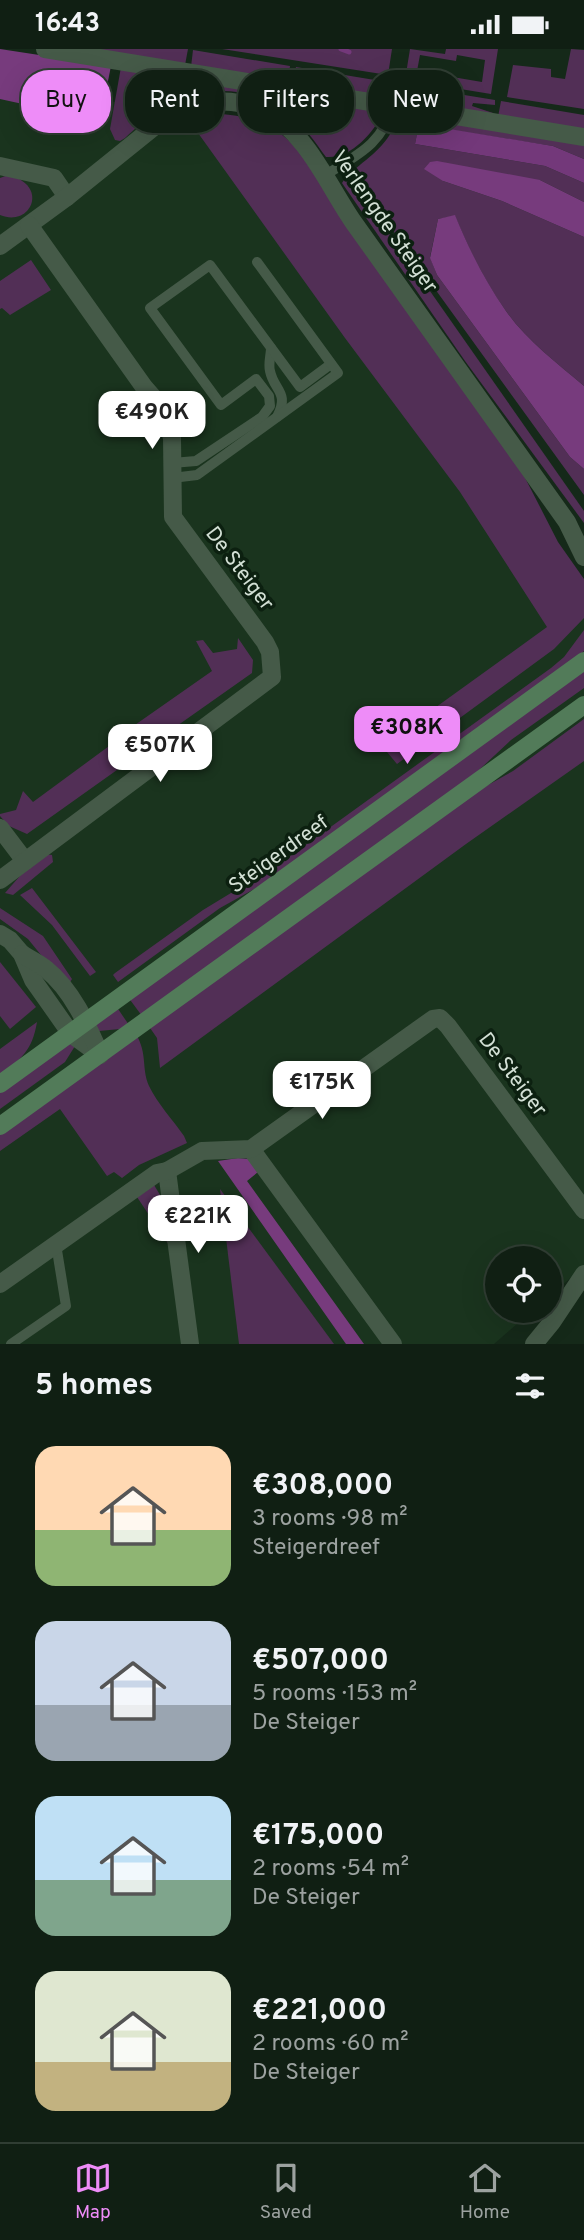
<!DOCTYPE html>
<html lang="en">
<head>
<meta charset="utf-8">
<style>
	:root { --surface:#101f13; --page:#1e2c21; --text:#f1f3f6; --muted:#9ca2a0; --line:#303d33; --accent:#ee8cf8 }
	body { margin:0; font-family:Overpass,sans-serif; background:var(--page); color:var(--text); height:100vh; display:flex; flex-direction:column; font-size:26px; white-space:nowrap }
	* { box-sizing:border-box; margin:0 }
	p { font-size:23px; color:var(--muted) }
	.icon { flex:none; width:38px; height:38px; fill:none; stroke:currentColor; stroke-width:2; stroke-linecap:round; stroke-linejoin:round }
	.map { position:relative; height:1295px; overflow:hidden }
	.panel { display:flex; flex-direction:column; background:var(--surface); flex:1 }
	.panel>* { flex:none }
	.hud { position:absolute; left:21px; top:21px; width:542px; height:63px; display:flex; gap:14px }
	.tools { position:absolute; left:485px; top:1197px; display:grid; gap:14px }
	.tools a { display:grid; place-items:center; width:77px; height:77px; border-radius:50%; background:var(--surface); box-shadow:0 7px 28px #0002,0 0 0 2px var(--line); font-size:35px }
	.price { position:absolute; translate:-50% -60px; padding:0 16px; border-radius:14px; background:#fff; color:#222; font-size:23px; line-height:46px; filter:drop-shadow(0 2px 4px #0008) }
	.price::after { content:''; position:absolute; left:50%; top:42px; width:21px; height:16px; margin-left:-10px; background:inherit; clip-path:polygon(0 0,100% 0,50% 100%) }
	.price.selected { background:var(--accent); color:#111 }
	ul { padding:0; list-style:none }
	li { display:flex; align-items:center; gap:21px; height:175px; padding:0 35px }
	li span { display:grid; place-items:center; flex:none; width:196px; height:140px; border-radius:21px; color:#555 }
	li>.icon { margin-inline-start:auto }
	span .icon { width:84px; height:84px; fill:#fffc; stroke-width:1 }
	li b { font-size:30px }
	h2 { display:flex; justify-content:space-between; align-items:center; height:84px; padding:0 35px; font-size:30px }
	.tag { padding:0 24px; border-radius:28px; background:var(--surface); box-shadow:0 7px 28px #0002,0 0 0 2px var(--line); font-size:24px; line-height:63px }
	.tag.selected { background:var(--accent); color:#111 }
	.status { display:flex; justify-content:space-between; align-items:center; height:49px; padding:0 35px; background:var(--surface); direction:ltr }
	.status svg { height:19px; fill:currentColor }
	.tabs { display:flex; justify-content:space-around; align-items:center; height:98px; border-top:2px solid var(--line); background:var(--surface); font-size:19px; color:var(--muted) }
	.tabs a { display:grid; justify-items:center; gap:4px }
	.tabs .selected { color:var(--accent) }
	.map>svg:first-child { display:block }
	.built { fill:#1a341e }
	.green { fill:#522f56; fill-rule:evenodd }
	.forest { fill:#773b7d }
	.water { fill:#73387a }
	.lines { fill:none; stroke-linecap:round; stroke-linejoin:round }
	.stream { stroke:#73387a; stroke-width:5 }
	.lane { stroke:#455a48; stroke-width:10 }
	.street { stroke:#455a48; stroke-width:18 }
	.secondary { stroke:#527b59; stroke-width:18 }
	.labels { text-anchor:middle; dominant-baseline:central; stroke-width:7; stroke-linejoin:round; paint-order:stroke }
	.street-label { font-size:21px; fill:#d3e0d5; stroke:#0c2010 }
</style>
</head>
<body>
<div class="status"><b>16:43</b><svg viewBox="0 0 49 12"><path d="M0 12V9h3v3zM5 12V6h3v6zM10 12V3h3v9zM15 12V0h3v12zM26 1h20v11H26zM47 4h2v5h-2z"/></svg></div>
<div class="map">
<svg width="584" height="1295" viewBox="0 0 584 1295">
	<rect width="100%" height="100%" fill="#152919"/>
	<path class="built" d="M0,29l250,52 334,477v659l-34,30v-38h-53v53h35l-38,33h-494z"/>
	<g class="green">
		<path d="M88,0h100l-3,16z"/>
		<path d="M222,0h170l-4,26z"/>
		<path d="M410,0l35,5 1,-5h52l-7,45 -86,-14zM420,6l36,6 1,-6 28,5 -3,22 -65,-11z"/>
		<path d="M571,0l13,1v59l-77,-12 6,-32 38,4v8l14,2z"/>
		<path d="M193,1l97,16 -2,17 -97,-16z"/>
		<path d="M121,18l263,45c-11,21 -33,47 -58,45 -11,-15 -21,-30 -35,-42 -33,-29 -91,-32 -128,-8 -14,8 -26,20 -38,31l-5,3 -5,-1 -5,-11z"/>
		<path d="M296,18l91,15 -2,17 -92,-16z"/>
		<path d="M403,36l92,15v5l-22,-2 -1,3 21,7v3l-92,-15z"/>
		<path d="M501,52l83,14v17l-86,-15z"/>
		<path d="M207,64c46,3 62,7 95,40l218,315 38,74 26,37v39l-30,31 -157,115 -15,-18 165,-119 -87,-135 -115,-154 -157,-219z"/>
		<path d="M399,65l185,29v16l-31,-13 -134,-21 -4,19 130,22 39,17v19l-44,-22 -97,1 59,20 82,36v149c-26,-22 -59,-47 -78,-75 -21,-29 -37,-62 -51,-95l-17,3 -8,38 7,18 133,182 14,12v26l-188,-260 -41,-66c21,-17 36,-28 44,-55z"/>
		<path d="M348,125l236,337v12l-119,-162 -123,-178z"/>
		<path d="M8,126c42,10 23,53 -8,40v-37z"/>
		<path d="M31,211l20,30 -41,25 -8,-7 -2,1v-28z"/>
		<path d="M584,581v21l-14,13 -289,210 -61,34 -102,74 -5,-7 2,-2 88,-63 79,-48 269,-194 13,-11z"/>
		<path d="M238,589l15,22 -1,13 -105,74 -15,-20 80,-56 -16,-30 7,-1 10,13 24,-4z"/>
		<path d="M584,619v20l-73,52 -47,44 -322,232 -14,-19z"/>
		<path d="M584,670v42l-118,83 -306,224 -3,-30 -9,-13 306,-221 59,-33z"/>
		<path d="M120,689l11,22 -104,74 -18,-8 -9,-10v-2l16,-4 7,-19 10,11z"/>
		<path d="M45,805l7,1 1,7 -40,33 -8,-2 21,-24z"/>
		<path d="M32,839l64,84 -6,4 -38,-51 -32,-30z"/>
		<path d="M0,859l43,28 29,43 -5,8 -39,-48 -28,-20z"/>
		<path d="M0,913l36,45 -26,22 -10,-13z"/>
		<path d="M116,957l13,19 -9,4 -21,2 -7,-8z"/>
		<path d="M37,973c-5,29 -15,36 -37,53v-26z"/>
		<path d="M136,985c12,21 5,33 13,52 8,17 24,34 35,50l3,7 -48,22 -17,13 -8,-6 -7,4 -47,-67 -60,42v-19z"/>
		<path d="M65,992l10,5 -10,16 -65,47v-20z"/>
		<path d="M154,1136l14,23 3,40 -34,-51z"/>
		<path d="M220,1140l114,155h-95z"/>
	</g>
	<g class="forest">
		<path d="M0,0l111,17 -11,55 -100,-22z"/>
		<path d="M437,112l103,19 44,22v35l-82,-36 -59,-20 -19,-12 6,-7z"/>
		<path d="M455,166c14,34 30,66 51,96 19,28 52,53 78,75v83l-14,-12 -133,-182 -7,-17 8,-39z"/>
		<path d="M238,1109l11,1 9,13 -11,9 117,163h-18l-128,-183z"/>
	</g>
	<path class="water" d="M419,75l134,22 31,13v24l-39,-17 -130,-22z"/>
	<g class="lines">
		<path class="stream" d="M341,0l8,3"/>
		<g class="lane">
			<path d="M324,127c31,-20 59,-31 68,-70"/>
			<path d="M271,299c0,7 -3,16 -1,23 4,20 20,21 7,46"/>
			<path d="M172,414l24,-2 66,-44 8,-11 -1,-10 -13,-17 -35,26 -71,-97 60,-43 90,122 31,-23"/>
			<path d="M172,429l25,-3 141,-102 -81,-111"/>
			<path d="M11,1295l55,-38 -10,-62"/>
		</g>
		<g class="street">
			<path d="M45,0l539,88"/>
			<path d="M0,117l54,12 13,19"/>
			<path d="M0,197l67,-49 98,-79c32,-18 67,-23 101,-6 40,19 63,75 88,111 71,99 142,199 213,299l17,35"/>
			<path d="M128,690l22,29"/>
			<path d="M0,779l25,33"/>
			<path d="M0,831l272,-203 -2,-25 -5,-10 -92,-125 -1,-79 -4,-14 -10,-21 -14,-16 -115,-162"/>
			<path d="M0,885l10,6 12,14 11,26 38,54 29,21"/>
			<path d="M22,905c8,5 17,9 24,15 26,21 41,55 54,85"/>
			<path d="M251,1100l142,195"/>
			<path d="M167,1122l23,173"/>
			<path d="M0,1235l157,-111 10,-2 35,-20 49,-2 182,-130 7,-1 8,8 136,184"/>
			<path d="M534,1295l18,-22 32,-48"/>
		</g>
		<g class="secondary">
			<path d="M0,1035l584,-423"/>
			<path d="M0,1077l584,-421"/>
		</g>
	</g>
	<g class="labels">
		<g class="street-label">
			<text transform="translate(384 173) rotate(55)">Verlengde Steiger</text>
			<text transform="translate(239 520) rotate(53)">De Steiger</text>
			<text transform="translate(279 806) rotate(-36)">Steigerdreef</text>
			<text transform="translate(512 1026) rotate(53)">De Steiger</text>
		</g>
	</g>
</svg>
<div class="tools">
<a><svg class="icon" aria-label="locate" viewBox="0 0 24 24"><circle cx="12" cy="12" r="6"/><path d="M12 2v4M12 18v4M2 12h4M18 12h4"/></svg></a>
</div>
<b class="price" style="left:152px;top:402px">€490K</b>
<b class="price selected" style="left:407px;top:717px">€308K</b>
<b class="price" style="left:160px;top:735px">€507K</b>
<b class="price" style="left:322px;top:1072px">€175K</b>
<b class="price" style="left:198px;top:1206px">€221K</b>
<div class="hud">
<a class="tag selected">Buy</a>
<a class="tag">Rent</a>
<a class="tag">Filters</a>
<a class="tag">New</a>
</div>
</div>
<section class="panel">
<h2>5 homes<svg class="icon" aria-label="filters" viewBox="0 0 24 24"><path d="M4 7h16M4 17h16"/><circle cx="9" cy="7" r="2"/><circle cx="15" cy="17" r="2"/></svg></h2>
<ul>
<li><span style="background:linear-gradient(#ffd9b3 60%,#8fb573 0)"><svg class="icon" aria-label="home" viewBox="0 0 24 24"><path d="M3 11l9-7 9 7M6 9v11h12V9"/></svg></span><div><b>€308,000</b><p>3 rooms · 98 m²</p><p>Steigerdreef</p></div></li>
<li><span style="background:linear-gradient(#c9d6e8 60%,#9aa5b1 0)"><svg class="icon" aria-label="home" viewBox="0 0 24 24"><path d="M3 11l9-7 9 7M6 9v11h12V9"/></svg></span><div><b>€507,000</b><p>5 rooms · 153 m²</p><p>De Steiger</p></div></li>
<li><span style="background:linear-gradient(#bfe0f5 60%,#7fa58c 0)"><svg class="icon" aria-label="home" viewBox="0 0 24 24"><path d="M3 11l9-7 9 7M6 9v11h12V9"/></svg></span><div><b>€175,000</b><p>2 rooms · 54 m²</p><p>De Steiger</p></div></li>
<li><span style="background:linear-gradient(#dfe7d0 65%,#c2b280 0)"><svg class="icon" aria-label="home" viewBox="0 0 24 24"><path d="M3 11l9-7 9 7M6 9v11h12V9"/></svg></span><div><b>€221,000</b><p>2 rooms · 60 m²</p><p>De Steiger</p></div></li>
</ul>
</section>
<nav class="tabs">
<a class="selected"><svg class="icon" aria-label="map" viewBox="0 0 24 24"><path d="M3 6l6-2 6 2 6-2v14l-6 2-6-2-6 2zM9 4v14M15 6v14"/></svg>Map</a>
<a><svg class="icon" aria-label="saved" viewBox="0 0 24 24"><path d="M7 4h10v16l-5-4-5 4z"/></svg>Saved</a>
<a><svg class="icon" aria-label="home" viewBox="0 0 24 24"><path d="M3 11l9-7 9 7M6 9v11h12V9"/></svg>Home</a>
</nav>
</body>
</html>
